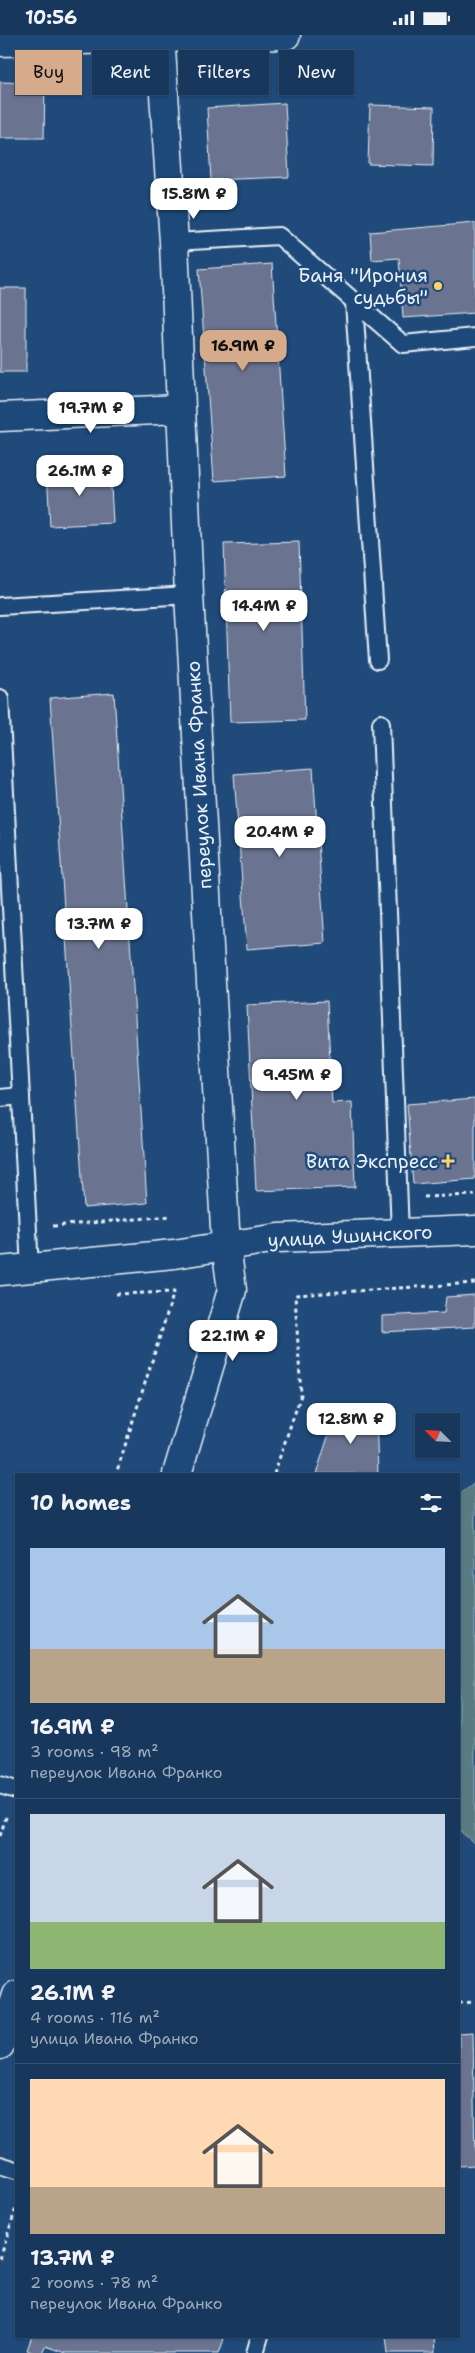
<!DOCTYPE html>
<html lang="en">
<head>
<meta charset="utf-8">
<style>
	:root { --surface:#17385c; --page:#244365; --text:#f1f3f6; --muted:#9eacbb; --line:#365272; --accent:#d6ab8b }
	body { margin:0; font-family:"Shantell Sans",sans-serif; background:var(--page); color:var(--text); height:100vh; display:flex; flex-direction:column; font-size:19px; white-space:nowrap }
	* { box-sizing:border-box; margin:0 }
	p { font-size:16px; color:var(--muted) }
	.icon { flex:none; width:28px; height:28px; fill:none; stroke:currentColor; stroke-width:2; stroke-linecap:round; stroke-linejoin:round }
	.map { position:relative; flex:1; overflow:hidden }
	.details { position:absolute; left:15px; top:1438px; width:445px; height:865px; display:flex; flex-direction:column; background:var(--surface); border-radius:0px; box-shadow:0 1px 4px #0004,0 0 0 1px var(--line) }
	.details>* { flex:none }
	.banner { position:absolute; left:15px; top:15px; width:445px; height:45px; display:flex; gap:10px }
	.needle { width:32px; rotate:294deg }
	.buttons { position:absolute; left:415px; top:1378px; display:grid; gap:10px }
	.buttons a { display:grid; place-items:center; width:45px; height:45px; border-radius:0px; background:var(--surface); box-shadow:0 1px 4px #0004,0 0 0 1px var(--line); font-size:25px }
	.price { position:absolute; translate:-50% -42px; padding:0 11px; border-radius:10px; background:#fff; color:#222; font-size:16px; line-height:32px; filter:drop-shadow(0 1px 2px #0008) }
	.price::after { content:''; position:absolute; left:50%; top:30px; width:15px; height:11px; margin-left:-8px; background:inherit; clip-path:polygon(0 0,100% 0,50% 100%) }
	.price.selected { background:var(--accent); color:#111 }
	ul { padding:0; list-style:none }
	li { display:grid; align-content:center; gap:10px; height:265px; padding:0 15px }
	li+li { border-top:1px solid var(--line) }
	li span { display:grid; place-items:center; height:155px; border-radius:0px; color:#555 }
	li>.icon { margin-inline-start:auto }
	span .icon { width:90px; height:90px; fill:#fffc; stroke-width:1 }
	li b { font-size:21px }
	h2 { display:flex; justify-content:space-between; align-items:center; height:60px; padding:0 15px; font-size:21px }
	.pill { padding:0 18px; border-radius:0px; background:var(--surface); box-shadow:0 1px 4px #0004,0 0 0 1px var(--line); font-size:18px; line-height:45px }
	.pill.selected { background:var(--accent); color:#111 }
	.status { display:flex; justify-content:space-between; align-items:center; height:35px; padding:0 25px; background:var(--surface); direction:ltr }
	.status svg { height:14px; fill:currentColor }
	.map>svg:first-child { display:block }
	.green { fill:#587c81; stroke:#a0b6bc }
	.building { fill:#6b738f; stroke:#e8f1f8 }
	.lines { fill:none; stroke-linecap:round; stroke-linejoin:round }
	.lane-casing { stroke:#e8f1f8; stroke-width:20 }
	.street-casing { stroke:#e8f1f8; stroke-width:31 }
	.secondary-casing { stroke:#e8f1f8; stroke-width:31 }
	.path { stroke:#e8f1f8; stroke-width:3; stroke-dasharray:4 4; stroke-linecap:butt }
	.lane { stroke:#1f4a7a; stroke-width:16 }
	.street { stroke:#1f4a7a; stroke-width:28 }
	.secondary { stroke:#1f4a7a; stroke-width:28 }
	.poi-dot { fill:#ffd166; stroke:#1f4a7a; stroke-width:2 }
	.labels { text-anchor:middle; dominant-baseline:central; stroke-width:5; stroke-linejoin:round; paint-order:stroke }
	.poi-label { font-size:19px; fill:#e8f1f8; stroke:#1f4a7a; text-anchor:end }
	.street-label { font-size:19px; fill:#e8f1f8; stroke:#1f4a7a }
</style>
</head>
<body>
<div class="status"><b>10:56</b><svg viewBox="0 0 49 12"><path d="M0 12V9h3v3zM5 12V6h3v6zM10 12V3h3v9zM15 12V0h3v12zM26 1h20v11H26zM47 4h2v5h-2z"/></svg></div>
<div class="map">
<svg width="475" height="2318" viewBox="0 0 475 2318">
	<rect width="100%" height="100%" fill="#1f4a7a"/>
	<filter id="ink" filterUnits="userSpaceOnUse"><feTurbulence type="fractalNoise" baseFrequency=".02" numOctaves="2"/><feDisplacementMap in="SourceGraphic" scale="10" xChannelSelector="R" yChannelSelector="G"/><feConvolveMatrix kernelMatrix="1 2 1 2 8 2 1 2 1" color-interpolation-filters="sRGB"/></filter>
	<g filter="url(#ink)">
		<path class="green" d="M475,1447v362l-16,-14v-336z"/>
		<g class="building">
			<path d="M0,47l45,1 -1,55h-44z"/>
			<path d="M285,68l4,74 -78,3 -4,-72z"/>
			<path d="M370,70l64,2 -1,59 -65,-2z"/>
			<path d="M475,188v90l-72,5 -4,-60 -27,2 -2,-28z"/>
			<path d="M272,229l14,212 -72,5 -15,-212z"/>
			<rect x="0" y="253" width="26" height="84"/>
			<path d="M110,432l3,56 -63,3 -3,-55z"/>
			<path d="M299,507l6,178 -75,2 -6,-178z"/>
			<path d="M114,658l33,510 -63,5 -34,-510z"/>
			<path d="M313,733l12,175 -78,6 -13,-175z"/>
			<path d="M327,966l5,102 20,-1 3,85 -99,4 -9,-186z"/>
			<path d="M475,1064v80l-62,5 -6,-80z"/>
			<path d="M475,1260v32l-93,5v-16l62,-3 2,-16z"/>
			<path d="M336,1377l40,1 2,61h-62z"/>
			<path d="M473,1997l2,133 -16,1v-133z"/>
			<path d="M32,2301h184l8,3 -5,14h-154l-20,-7 -3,7h-8l-7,-3z"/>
			<path d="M386,2301h48l1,17h-47z"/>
		</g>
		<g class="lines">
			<defs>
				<g id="lane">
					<path d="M174,207l105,-6 124,108 72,-7"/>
					<path d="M354,267l24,358"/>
					<path d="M0,571l189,-11"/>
					<path d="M0,663l30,571"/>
					<path d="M381,688l19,511"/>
					<path d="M0,1063l21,-2"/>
					<path d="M0,1750l16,5"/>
					<path d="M0,2130l16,5"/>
					<path d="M255,2318l5,-17"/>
				</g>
				<g id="street">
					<path d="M0,7l286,-7"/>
					<path d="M0,382l180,-8"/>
					<path d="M0,1236l174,-17 52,-8"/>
				</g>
				<g id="secondary">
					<path d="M160,0l14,207 15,353 37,651 6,44 -55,184"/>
					<path d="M226,1211l52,-8 197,-8"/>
					<path d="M0,2010l16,-50"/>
				</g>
			</defs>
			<use href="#lane" class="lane-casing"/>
			<use href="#street" class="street-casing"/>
			<use href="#secondary" class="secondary-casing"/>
			<g class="path">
				<path d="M424,1162l51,-2"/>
				<path d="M53,1191l119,-10"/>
				<path d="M116,1259l58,-2 -58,182"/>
				<path d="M274,1439l27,-79 -6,-100 180,-12"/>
				<path d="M0,1801l7,-22"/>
				<path d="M459,1968l16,-1"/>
				<path d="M0,2224l16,-51"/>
			</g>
			<use href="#lane" class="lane"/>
			<use href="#street" class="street"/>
			<use href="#secondary" class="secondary"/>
		</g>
	</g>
	<g class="poi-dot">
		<circle cx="438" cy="251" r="5"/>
		<path d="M445.5 1118.5h5v5h5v5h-5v5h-5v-5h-5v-5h5z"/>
	</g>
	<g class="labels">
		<g class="poi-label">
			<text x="428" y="240">Баня "Ирония<tspan x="428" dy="22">судьбы"</tspan></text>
			<text x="438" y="1126">Вита Экспресс</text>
		</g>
		<g class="street-label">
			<text transform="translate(199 740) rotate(-93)">переулок Ивана Франко</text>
			<text transform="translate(350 1201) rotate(-3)">улица Ушинского</text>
		</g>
	</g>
</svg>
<div class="buttons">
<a><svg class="needle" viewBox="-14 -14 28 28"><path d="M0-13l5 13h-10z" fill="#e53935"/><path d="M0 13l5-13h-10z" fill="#9eacbb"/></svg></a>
</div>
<b class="price" style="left:194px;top:185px">15.8M ₽</b>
<b class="price selected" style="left:243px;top:337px">16.9M ₽</b>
<b class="price" style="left:91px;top:399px">19.7M ₽</b>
<b class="price" style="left:80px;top:462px">26.1M ₽</b>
<b class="price" style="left:264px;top:597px">14.4M ₽</b>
<b class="price" style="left:280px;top:823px">20.4M ₽</b>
<b class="price" style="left:99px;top:915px">13.7M ₽</b>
<b class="price" style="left:297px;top:1066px">9.45M ₽</b>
<b class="price" style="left:233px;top:1327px">22.1M ₽</b>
<b class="price" style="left:351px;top:1410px">12.8M ₽</b>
<div class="banner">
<a class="pill selected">Buy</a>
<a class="pill">Rent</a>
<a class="pill">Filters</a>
<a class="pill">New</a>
</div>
<section class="details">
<h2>10 homes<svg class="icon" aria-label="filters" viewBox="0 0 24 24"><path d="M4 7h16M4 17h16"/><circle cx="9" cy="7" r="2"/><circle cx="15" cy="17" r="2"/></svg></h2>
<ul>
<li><span style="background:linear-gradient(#a9c7e8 65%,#b9a48a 0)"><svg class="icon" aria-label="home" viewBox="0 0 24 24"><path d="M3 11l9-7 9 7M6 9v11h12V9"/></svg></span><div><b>16.9M ₽</b><p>3 rooms · 98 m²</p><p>переулок Ивана Франко</p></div></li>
<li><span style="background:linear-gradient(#c9d6e8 70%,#8fb573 0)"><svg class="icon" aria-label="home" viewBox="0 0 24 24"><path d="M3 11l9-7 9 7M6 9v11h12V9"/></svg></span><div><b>26.1M ₽</b><p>4 rooms · 116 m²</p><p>улица Ивана Франко</p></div></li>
<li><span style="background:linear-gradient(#ffd9b3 70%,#b9a48a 0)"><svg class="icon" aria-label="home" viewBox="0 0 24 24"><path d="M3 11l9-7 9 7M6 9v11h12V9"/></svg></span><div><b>13.7M ₽</b><p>2 rooms · 78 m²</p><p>переулок Ивана Франко</p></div></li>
</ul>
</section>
</div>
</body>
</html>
